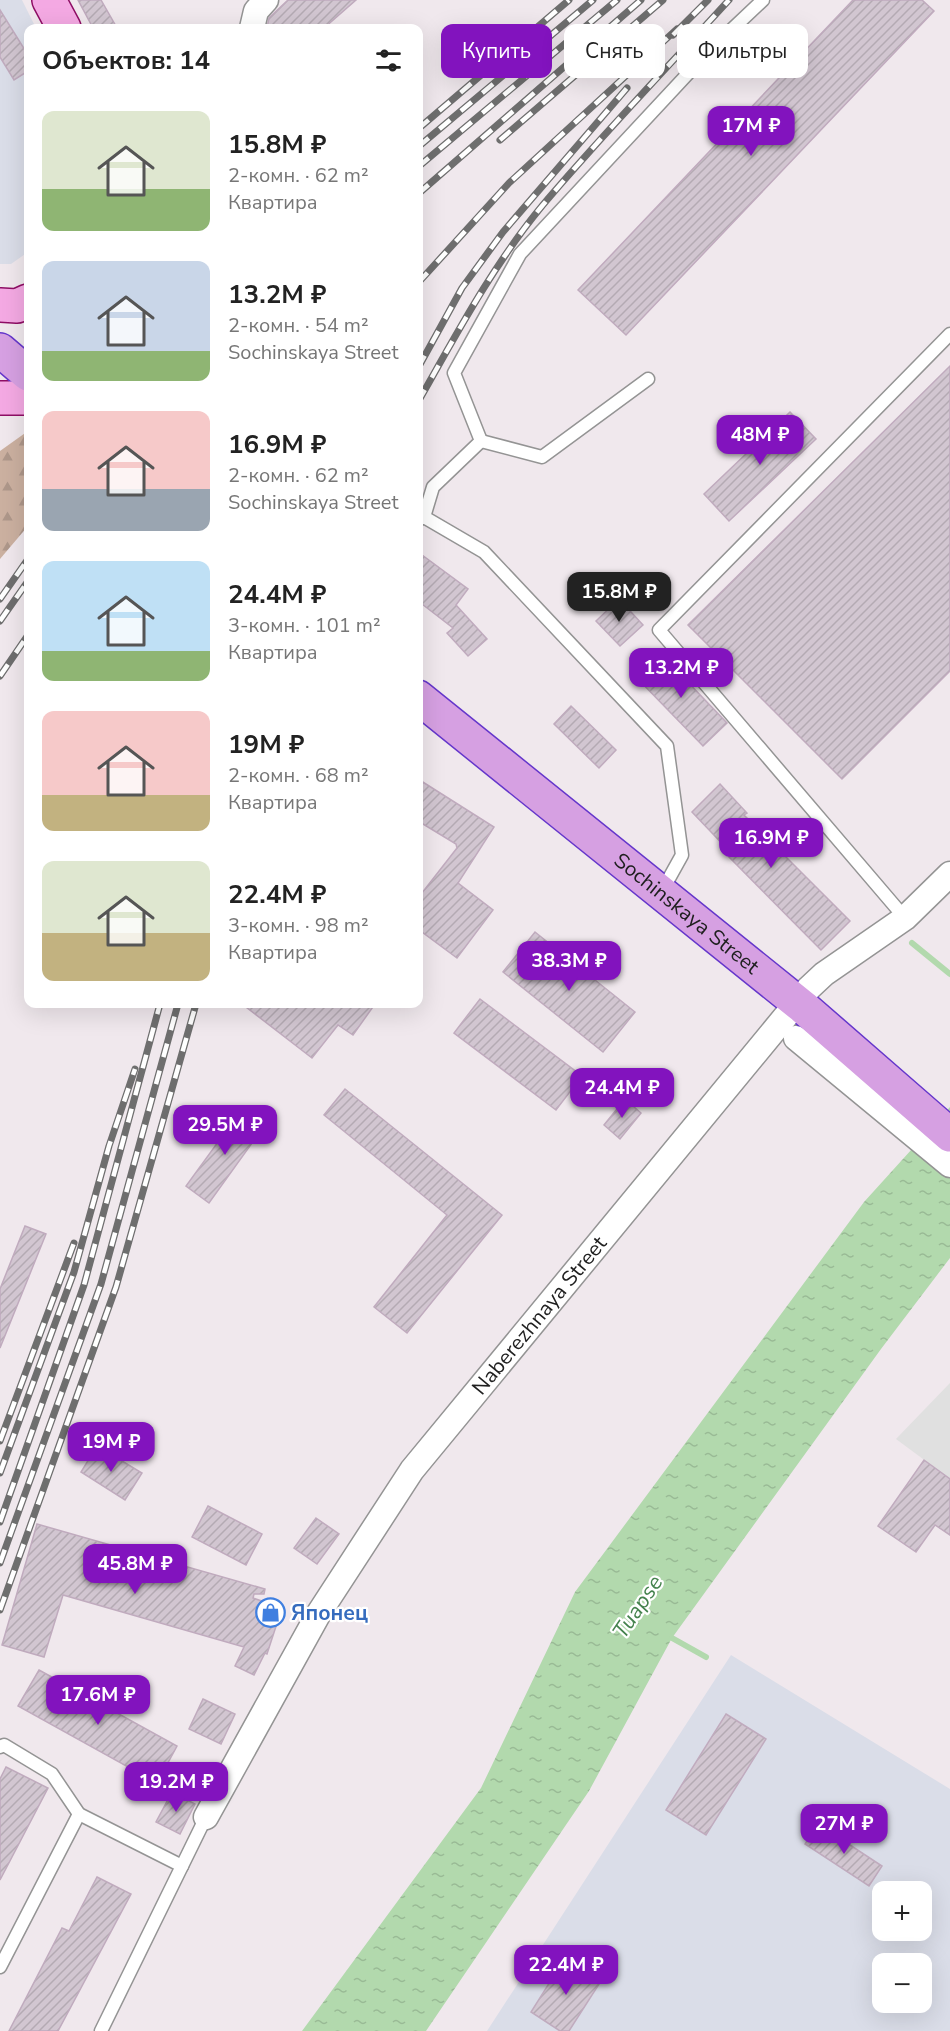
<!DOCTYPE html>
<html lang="ru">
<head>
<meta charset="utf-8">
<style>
	:root { --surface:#fff; --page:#f2f2f2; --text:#222; --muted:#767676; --accent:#8213be }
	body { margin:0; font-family:"Nunito Sans",sans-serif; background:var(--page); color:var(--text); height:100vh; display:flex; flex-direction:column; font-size:22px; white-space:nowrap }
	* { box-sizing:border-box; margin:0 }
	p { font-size:20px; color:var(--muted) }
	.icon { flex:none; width:33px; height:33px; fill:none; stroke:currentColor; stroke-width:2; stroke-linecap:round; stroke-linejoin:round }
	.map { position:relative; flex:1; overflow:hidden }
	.drawer { position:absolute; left:24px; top:24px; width:399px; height:984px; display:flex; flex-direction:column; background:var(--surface); border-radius:12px; box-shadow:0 6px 24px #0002 }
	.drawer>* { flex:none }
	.hud { position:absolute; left:441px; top:24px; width:418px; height:54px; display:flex; gap:12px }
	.controls { position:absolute; left:872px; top:1881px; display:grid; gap:12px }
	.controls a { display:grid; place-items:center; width:60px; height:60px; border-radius:12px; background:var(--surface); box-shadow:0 6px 24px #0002; font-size:30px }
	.price { position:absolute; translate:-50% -51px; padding:0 14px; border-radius:12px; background:var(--accent); color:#fff; font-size:20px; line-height:39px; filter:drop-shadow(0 2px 3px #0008) }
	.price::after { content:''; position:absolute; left:50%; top:36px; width:18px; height:14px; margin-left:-9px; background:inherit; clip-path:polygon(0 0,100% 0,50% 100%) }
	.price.current { background:#222; color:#fff }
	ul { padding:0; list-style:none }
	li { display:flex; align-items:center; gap:18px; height:150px; padding:0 18px }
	li span { display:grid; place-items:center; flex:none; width:168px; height:120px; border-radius:12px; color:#555 }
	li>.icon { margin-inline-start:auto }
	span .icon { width:72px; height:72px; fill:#fffc; stroke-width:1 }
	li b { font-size:26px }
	h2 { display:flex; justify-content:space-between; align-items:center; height:72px; padding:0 18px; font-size:26px }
	.chip { padding:0 21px; border-radius:12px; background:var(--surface); box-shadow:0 6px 24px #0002; font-size:21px; line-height:54px }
	.chip.current { background:var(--accent); color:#fff }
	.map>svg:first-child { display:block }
	.industrial { fill:#dadde8; fill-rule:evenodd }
	.forest { fill:url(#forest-firs) }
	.parking { fill:#e0e0e0 }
	.water { fill:url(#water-ripples) }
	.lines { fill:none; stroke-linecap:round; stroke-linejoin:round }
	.stream { stroke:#b2d9ad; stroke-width:6 }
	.building { fill:url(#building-hatch); stroke:#c0abbe; stroke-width:1.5 }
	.service-casing { stroke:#949494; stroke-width:15 }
	.minor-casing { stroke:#949494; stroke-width:27 }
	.primary-casing { stroke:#8f0e65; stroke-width:36 }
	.trunk-casing { stroke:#6537cb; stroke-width:36 }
	.service { stroke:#fff; stroke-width:12 }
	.minor { stroke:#fff; stroke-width:24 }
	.primary { stroke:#f4a9e3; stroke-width:33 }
	.trunk { stroke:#d6a0e2; stroke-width:33 }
	.rail-casing { stroke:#6e6e6e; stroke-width:7 }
	.rail { stroke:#fff; stroke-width:4.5; stroke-dasharray:14; stroke-linecap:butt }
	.labels { text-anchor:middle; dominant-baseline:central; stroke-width:4.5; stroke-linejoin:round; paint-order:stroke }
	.street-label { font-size:21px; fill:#202020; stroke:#fff }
	.shop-label { font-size:21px; font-weight:bold; fill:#366cbe; stroke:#fff; text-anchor:start }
	.water-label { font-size:22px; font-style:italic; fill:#44824d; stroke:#fff }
</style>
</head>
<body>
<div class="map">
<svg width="950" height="2031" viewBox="0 0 950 2031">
	<defs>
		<pattern id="forest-firs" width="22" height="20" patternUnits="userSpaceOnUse" patternTransform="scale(1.5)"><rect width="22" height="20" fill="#cbb0a0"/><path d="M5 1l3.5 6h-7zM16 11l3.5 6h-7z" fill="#ae978a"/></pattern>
		<pattern id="water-ripples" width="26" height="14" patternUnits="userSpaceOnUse" patternTransform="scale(1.5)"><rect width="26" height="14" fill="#b2d9ad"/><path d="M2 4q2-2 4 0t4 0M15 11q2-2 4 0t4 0" fill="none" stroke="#99ba95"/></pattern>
		<pattern id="building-hatch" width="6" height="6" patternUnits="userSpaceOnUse" patternTransform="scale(1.5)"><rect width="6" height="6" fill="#d2c6d1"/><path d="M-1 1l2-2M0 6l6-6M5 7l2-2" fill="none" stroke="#b4aab3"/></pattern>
	</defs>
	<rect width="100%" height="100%" fill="#f0e8ed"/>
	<g class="industrial">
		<path d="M0,0h22l14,28h-8v224l-17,12h-11z"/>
		<path d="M731,1655l219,134v242h-463zM882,1892h39v38h-39zM882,1964h39v38h-39z"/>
	</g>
	<path class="forest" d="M28,431v95l-28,33v-108z"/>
	<path class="parking" d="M950,1383v96l-54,-40z"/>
	<path class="water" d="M950,1107v151l-69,91 -209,289 -83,153 -163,240h-124l179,-243 94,-196 289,-390z"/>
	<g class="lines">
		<g class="stream">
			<path d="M912,943l38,31"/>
			<path d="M672,1638l34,19"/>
		</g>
	</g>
	<g class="building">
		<path d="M78,0h23l16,28h-24z"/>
		<path d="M288,0h68l-32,28h-57l2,-10z"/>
		<path d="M853,0h69l12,11 -308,324 -48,-45z"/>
		<path d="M0,10l28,45v16l-14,9 -14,-23z"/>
		<path d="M950,366v305l-108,108 -154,-154z"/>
		<path d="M790,412l26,27 -87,82 -25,-27z"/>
		<path d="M418,552l50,37 -12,16 31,34 -19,17 -21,-23 6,-5 -35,-27z"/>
		<path d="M619,599l24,26 -23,21 -24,-25z"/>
		<path d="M659,652l68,71 -24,23 -69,-71z"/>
		<path d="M571,706l45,44 -17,18 -45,-44z"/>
		<path d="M418,779l76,48 -36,56 35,27 -36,48 -39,-29v-31l39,-50 -1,-4 -38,-23z"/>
		<path d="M720,784l27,29 -3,2 106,106 -29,29 -92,-93 3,-3 -40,-42z"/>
		<path d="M535,932l100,80 -32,40 -100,-80z"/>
		<path d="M480,999l102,77 -26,34 -102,-77z"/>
		<path d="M242,1004h133l-22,31 -15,-10 -26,33z"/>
		<path d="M345,1089l157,126 -95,118 -33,-26 73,-92 -123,-100z"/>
		<path d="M625,1099l16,14 -21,26 -16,-14z"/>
		<path d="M242,1109l23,16 -56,78 -23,-17z"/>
		<path d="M25,1226l21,8 -46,114v-59z"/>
		<path d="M97,1446l45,27 -17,27 -44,-28z"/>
		<path d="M924,1460l26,19v56l-15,-10 -19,27 -38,-26z"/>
		<path d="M208,1506l54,28 -16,31 -54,-28z"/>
		<path d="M316,1518l23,16 -22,30 -23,-16z"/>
		<path d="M37,1524l228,65 -1,5h-10l-1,4 29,10 -15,46 -2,-1 -11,22 -19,-9 9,-19 -181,-52 -19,62 -42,-12z"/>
		<path d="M39,1670l138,76 -20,37 -139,-77z"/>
		<path d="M203,1699l32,15 -14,30 -32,-15z"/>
		<path d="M726,1714l40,25 -60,96 -40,-25z"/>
		<path d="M6,1767l42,21 -48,92v-101z"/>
		<path d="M172,1792l23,12 -15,30 -24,-12z"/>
		<path d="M818,1824l64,42 -13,20 -64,-42z"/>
		<path d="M97,1877l34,17 -73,137h-49l53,-103 7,3z"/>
		<path d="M565,1958l36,23 -32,50h-9l-29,-19z"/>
	</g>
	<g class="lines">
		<defs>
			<g id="service">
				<path d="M481,441l61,16 106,-78"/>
				<path d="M424,517l9,-30 48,-46 -27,-68 66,-119 189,-203 54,-51"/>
				<path d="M418,520l6,-3 60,35 183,194 15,109 -20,36"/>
				<path d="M905,918l-246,-288 291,-296"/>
				<path d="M0,1747l4,-2 48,29 27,40 103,52"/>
				<path d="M0,1967l79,-153"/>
				<path d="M101,2031l105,-214"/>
			</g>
			<g id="minor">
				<path d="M252,28l4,-17 10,-11"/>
				<path d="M796,1038l154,127"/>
				<path id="s1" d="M206,1817l113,-204 93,-143 397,-482 15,-14 81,-56 45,-44"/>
			</g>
			<g id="primary">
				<path d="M49,0l15,28"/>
				<path d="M0,305l17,1 11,-5"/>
				<path d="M0,398h28"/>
			</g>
			<g id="trunk">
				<path d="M0,350l28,24"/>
				<path id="s2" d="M418,697l385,310 147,128"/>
			</g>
		</defs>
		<use href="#service" class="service-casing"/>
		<use href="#minor" class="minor-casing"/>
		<use href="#primary" class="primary-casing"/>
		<use href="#trunk" class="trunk-casing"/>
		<use href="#service" class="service"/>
		<use href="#minor" class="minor"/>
		<use href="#primary" class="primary"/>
		<use href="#trunk" class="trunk"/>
		<defs>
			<g id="rail">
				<path d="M673,35l35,-35"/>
				<path d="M418,129l151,-129"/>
				<path d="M500,140l163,-140"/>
				<path d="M418,147l175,-147"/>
				<path d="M418,167l199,-167"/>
				<path d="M418,194l223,-194"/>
				<path d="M418,283l91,-100 168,-154"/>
				<path d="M418,368l44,-80 41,-56 124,-144"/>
				<path d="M418,402c38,-67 75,-137 124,-196 60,-71 125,-138 187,-206"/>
				<path d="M0,599l28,-40"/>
				<path d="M0,621l28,-40"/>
				<path d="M0,676l28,-41"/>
				<path d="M0,1441l74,-198"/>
				<path d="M0,1473l74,-201 35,-126 26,-77"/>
				<path d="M0,1522l84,-237 76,-281"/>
				<path d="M0,1563l101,-279 77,-280"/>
				<path d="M0,1610l116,-323 80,-283"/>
			</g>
		</defs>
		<use href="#rail" class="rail-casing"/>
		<use href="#rail" class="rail"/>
	</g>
	<defs>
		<symbol id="shop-ring" viewBox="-11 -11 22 22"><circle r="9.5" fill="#fff" stroke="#3f7fe0" stroke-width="1.5"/><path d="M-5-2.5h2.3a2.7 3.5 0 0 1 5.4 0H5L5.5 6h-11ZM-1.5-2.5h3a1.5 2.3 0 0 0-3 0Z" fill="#3f7fe0"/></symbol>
	</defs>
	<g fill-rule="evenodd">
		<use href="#shop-ring" x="254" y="1596" width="33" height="33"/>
	</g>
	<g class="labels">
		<g class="street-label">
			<text stroke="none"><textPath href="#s2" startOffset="345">Sochinskaya Street</textPath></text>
			<text stroke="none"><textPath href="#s1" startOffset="604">Naberezhnaya Street</textPath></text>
		</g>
		<g class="shop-label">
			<text x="291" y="1613">Японец</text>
		</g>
		<g class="water-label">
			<text transform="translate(638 1607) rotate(-56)">Tuapse</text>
		</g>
	</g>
</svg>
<div class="controls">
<a>+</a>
<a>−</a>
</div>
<b class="price" style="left:751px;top:157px">17M ₽</b>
<b class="price" style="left:760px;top:466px">48M ₽</b>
<b class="price current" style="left:619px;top:623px">15.8M ₽</b>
<b class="price" style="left:681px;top:699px">13.2M ₽</b>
<b class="price" style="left:771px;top:869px">16.9M ₽</b>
<b class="price" style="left:569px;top:992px">38.3M ₽</b>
<b class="price" style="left:622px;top:1119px">24.4M ₽</b>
<b class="price" style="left:225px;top:1156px">29.5M ₽</b>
<b class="price" style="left:111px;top:1473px">19M ₽</b>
<b class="price" style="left:135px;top:1595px">45.8M ₽</b>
<b class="price" style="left:98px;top:1726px">17.6M ₽</b>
<b class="price" style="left:176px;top:1813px">19.2M ₽</b>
<b class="price" style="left:844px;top:1855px">27M ₽</b>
<b class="price" style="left:566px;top:1996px">22.4M ₽</b>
<div class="hud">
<a class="chip current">Купить</a>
<a class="chip">Снять</a>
<a class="chip">Фильтры</a>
</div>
<section class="drawer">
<h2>Объектов: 14<svg class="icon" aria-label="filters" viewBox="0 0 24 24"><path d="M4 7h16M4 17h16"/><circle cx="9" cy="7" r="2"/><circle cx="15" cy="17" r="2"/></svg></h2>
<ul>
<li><span style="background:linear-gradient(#dfe7d0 65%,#8fb573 0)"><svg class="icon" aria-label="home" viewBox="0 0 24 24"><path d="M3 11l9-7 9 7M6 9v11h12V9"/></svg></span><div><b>15.8M ₽</b><p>2-комн. · 62 m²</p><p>Квартира</p></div></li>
<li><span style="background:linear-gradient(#c9d6e8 75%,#8fb573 0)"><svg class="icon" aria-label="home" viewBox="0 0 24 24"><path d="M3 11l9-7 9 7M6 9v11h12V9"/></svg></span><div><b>13.2M ₽</b><p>2-комн. · 54 m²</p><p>Sochinskaya Street</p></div></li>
<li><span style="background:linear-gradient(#f6c9c9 65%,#9aa5b1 0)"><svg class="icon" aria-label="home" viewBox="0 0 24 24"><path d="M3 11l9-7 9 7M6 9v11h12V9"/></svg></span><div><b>16.9M ₽</b><p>2-комн. · 62 m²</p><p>Sochinskaya Street</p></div></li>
<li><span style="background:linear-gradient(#bfe0f5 75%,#8fb573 0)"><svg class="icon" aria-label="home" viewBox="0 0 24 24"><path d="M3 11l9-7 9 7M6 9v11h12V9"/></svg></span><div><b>24.4M ₽</b><p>3-комн. · 101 m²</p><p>Квартира</p></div></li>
<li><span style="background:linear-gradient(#f6c9c9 70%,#c2b280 0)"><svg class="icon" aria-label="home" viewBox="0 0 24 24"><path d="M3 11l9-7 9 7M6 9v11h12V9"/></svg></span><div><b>19M ₽</b><p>2-комн. · 68 m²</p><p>Квартира</p></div></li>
<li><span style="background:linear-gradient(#dfe7d0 60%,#c2b280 0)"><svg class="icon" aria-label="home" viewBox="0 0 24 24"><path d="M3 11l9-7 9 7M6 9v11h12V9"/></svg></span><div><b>22.4M ₽</b><p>3-комн. · 98 m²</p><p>Квартира</p></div></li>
</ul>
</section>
</div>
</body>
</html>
